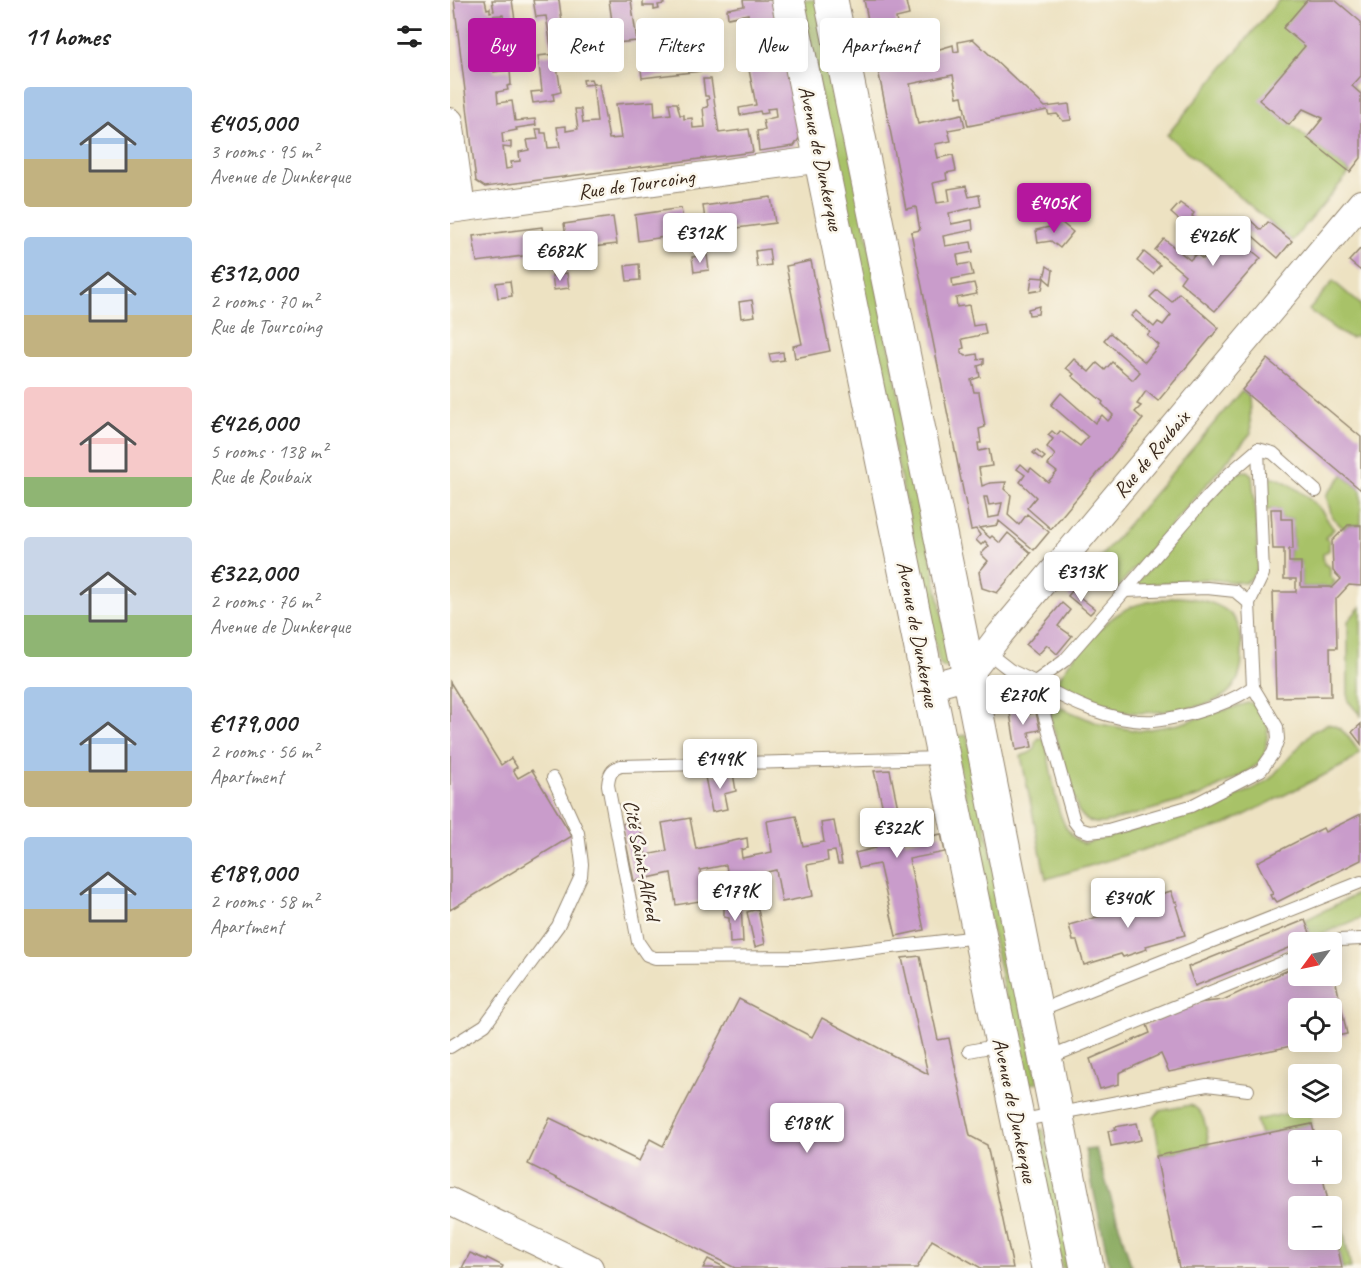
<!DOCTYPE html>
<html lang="en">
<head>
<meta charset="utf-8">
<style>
	:root { --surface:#fff; --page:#f6f6f6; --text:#222; --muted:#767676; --accent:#b5179e }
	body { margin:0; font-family:Caveat,sans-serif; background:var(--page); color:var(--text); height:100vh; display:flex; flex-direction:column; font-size:22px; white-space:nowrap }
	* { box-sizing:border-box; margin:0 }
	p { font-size:20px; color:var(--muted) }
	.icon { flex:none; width:33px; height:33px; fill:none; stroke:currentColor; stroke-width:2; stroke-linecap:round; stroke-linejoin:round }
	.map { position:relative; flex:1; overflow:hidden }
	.details { display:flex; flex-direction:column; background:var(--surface); width:450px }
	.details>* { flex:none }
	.banner { position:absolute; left:18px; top:18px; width:570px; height:54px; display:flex; gap:12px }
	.needle { width:39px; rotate:237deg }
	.buttons { position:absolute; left:838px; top:932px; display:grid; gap:12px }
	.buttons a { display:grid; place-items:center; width:54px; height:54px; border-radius:6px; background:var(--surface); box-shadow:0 3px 15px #0003; font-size:30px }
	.price { position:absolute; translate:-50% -51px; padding:0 14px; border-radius:6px; background:#fff; color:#222; font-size:20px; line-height:39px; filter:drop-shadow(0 2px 3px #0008) }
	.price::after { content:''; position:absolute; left:50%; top:36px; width:18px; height:14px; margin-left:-9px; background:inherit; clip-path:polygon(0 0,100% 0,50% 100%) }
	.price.current { background:var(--accent); color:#fff }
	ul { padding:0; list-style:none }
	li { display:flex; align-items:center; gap:18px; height:150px; padding:0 24px }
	li span { display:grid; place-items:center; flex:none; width:168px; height:120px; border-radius:6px; color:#555 }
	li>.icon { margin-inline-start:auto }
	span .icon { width:72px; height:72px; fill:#fffc; stroke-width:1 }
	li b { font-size:26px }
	h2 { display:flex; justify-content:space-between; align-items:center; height:72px; padding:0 24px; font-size:26px }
	.tag { padding:0 21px; border-radius:6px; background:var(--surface); box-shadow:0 3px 15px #0003; font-size:21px; line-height:54px }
	.tag.current { background:var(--accent); color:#fff }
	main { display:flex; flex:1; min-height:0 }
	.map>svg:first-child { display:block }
	.green { fill:#a8c268; stroke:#727643; stroke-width:1.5 }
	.forest { fill:#86a85c; stroke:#60693d; stroke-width:1.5 }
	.building { fill:#c99ccb; fill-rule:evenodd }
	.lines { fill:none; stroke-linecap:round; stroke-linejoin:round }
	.service-casing { stroke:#948670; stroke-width:14 }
	.minor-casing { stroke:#948670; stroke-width:28 }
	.secondary-casing { stroke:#948670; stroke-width:35 }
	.service { stroke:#fff; stroke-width:12 }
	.minor { stroke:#fff; stroke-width:26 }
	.secondary { stroke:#fff; stroke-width:33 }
	.labels { text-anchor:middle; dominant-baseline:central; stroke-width:5; stroke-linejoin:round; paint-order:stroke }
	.street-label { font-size:21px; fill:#3b2a1e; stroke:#fbf7ec }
</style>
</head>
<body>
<main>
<section class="details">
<h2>11 homes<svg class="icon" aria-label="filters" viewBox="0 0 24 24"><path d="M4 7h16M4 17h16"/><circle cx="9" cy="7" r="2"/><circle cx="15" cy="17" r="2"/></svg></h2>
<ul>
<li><span style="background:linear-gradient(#a9c7e8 60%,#c2b280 0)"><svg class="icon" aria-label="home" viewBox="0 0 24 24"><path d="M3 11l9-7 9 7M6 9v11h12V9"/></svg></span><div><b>€405,000</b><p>3 rooms · 95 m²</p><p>Avenue de Dunkerque</p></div></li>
<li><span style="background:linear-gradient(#a9c7e8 65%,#c2b280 0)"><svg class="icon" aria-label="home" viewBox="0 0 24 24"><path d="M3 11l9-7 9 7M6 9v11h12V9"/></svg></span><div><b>€312,000</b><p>2 rooms · 70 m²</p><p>Rue de Tourcoing</p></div></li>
<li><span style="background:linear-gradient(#f6c9c9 75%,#8fb573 0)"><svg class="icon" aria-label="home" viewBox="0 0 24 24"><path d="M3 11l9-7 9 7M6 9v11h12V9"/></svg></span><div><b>€426,000</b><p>5 rooms · 138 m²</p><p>Rue de Roubaix</p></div></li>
<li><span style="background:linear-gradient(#c9d6e8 65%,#8fb573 0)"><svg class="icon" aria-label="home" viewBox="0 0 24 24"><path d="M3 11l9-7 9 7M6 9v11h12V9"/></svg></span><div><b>€322,000</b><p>2 rooms · 76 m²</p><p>Avenue de Dunkerque</p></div></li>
<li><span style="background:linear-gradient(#a9c7e8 70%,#c2b280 0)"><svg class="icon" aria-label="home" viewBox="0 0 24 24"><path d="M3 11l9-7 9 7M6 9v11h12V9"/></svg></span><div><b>€179,000</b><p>2 rooms · 56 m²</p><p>Apartment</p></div></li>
<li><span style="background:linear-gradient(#a9c7e8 60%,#c2b280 0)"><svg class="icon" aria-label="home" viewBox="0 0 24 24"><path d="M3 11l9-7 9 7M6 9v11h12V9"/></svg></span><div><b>€189,000</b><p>2 rooms · 58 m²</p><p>Apartment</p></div></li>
</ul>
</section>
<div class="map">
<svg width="911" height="1268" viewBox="0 0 911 1268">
	<rect width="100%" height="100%" fill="#fbf7ec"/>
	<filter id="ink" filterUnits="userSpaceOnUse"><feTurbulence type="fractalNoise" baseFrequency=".0167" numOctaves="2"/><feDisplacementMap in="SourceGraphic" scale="12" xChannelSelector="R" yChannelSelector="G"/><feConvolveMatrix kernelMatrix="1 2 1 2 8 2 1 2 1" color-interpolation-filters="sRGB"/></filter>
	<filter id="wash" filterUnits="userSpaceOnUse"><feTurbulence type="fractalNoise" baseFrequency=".008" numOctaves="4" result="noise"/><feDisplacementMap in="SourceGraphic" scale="24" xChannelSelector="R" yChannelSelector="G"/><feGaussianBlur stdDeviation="1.35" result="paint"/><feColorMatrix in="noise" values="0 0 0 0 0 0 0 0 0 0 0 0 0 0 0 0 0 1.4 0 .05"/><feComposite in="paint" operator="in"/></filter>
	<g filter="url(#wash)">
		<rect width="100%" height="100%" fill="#ede2c2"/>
		<g class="green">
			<path d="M351,0h20l130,659 -1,7 -7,1 -4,-5z"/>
			<path d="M829,0h56l26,22v54l-9,10 9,8 -38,24 -20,-9 -13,15 60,48 -58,69 -125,-106z"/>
			<path d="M883,281l28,24v30l-10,3 -9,-4 -33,-24z"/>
			<path d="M792,390l7,6 2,37 -134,155 -25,-21z"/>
			<path d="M797,471l5,4 4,42 2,52 -7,9 -6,5 -40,-4 -71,7 91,-102 14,-12z"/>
			<path d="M893,475l18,15v35h-13l-4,4 -12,-12 -6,-22z"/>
			<path d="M822,477c11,0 40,23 48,32 6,6 8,14 14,20l-9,9 4,3v9l-6,4 1,10 6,3v9l5,6 -4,5h-30v-25h-12v-13l4,-1 -1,-29h-11l-1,-10 -14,1v-30z"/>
			<path d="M727,597c22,1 55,7 62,31 3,9 3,19 3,28 0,11 -2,21 -8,30 -10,14 -29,19 -45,22 -53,9 -85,7 -132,-21l-1,-3c13,-25 48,-66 75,-77 14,-6 31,-7 46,-10z"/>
			<path d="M911,606v110l-13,-15v-80z"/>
			<path d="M599,703l51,21 39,7 40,-7 69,-21 8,1 9,10 3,14 -3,25 -6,10 -14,10 -45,23 -96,27c-13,1 -19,-2 -26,-13l-27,-89z"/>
			<path d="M877,724c16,1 24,17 33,29l-12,10 -123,62 -179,54 -25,-123 8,-3 6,-4v-7l4,-4 5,1c10,29 8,93 40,105l107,-32 61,-22 18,-11 42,-47z"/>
			<path d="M517,735l71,347 -15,3 -70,-348z"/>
			<path d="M911,892v26l-49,20 -7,-18z"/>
			<path d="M740,1105c16,5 16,25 19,40l-49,10 -6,-37 5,-7z"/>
			<path d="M859,1109l3,15 -52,11 -4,-15z"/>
			<path d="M593,1129l33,139h-14l-27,-131 3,-6z"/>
			<path d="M889,1209l12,59h-9l-10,-48v-9z"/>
		</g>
		<path class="forest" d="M646,1149l36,119h-22l-25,-118z"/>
		<g id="blocks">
			<g class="building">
				<path d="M4,0h31l2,9 3,-1v4l4,-1 -2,-11h20l3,20 -11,1 -1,-6 -15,1 2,9 -6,1 1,6 9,-1 1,6 -17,2 1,11 15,-1v23l16,-2 1,15 -4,1 1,4 -11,2 1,11 14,-2 3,20 20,-2 1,6 -20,3 1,2 -15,3 1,10 8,-1v6l-8,-1 3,22 6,-1 -1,-6 9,-1 -1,-9 10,-2 -2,-10 11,-1 -2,-10h5v4h5l2,15 12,-1 -3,-20 9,-1v5l12,-2 -3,-20h6l2,14 14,-1 -4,-38h6l10,55 12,-1 -5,-34 38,-3 1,15 16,-2 -2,-11h8l3,12h4v4l8,-1 1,10 12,-1 -2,-19 5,-1 -1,-7 2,-1 -1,-3h-3l-2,-17h8l8,54 30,-4 4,23 -268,35 -9,-6z"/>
				<path d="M83,0h26l6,45 -14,2 -5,-31 -10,1z"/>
				<path d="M159,0h22l6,41 -22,2z"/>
				<path d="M193,0h20l1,4 -6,1 1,4 -5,1v-4h-11z"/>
				<path d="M293,0h29l28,137 -6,9 -35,5 -2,-20 8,-1 -2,-10 13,-3 -1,-9 -8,1 1,4 -7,1 -1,-3 -20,4 -1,-7 17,-3 -8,-40 8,-2 -5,-22 -11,2 -2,-12 12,-3 -2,-14 -20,4 -1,-9 17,-3z"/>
				<path d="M414,0h49l-7,2 3,13 -13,3 2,13 15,-5 2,11 -13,2 2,10 28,-5 1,7 20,-6 1,7 5,-1 -1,-9 15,-3 72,68 24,-3 2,16 -8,1 -6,-7 -8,1 -2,-5 -79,16 -6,-30 -5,1 -4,-22 -43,9 8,40 44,-10 3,13 -17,3 3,11 -16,3 3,14 15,-3 3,16 -10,2 1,7 -14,3 4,20 13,-2 -2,-12 18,-3 3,11 10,-2 2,11 -32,7 2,11 21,-4 1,10 -30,6 2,10 26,-4 2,10 -16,3 2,10 11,-2 3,12 -21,4 1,8 21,-4 3,11 -21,4 1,9 12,-2 4,21 11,-2 2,10 -24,5 2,9 -3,1v4l5,3 11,-2 1,6 6,-1v5l-6,2 2,11 -9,3 3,12h5l6,35 -6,2 2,14h-3l1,8 10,-2 3,17 -13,2 3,18 8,-3 16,-1 -2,7 7,6 -3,20 11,10 8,-11 22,18 -15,18 -35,-29 -1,4 -19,3 11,10 2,-2 8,7 8,-10 23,20 -34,40 -15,-5 -3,-16 9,-11 -7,-7 8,-8 -4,-5 -4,4 -5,-5 4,-5 -4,-6 -5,1 -60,-298 9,-2 -4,-23 -10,2zM534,497h3l2,8 13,-2 -3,13 -11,2z"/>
				<path d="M857,0h28l26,22v54l-9,10 9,8v64l-11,14 -43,-34 16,-20 -20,-9 -14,16 -30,-25 46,-54 -22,-18z"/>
				<path d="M56,31l4,9 -11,1v-9z"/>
				<path d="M105,54l6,38 -8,2 1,6 -21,3 -2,-11 11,-1 -4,-35z"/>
				<path d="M258,62l1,8 -67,8 -1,-9z"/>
				<path d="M141,79l2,5 -9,1 -1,-5z"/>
				<path d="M321,197l4,26 -68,9 -4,-26z"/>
				<path d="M730,203l14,10 -2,3 7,6 -7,9 -21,-18z"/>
				<path d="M231,208l4,26 -47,7 -3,-26z"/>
				<path d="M163,217l4,27 -49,6 -4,-26z"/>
				<path d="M606,218l17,14 -13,16 -9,-7 -13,2 -2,-13 18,-4z"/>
				<path d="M793,219l4,3 2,-3 12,11 7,-8 24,19 -14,17 -39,-34z"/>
				<path d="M92,227l4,26 -69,9 -4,-26z"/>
				<path d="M773,227l38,31 -46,53 -35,-29 5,-7 -30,-25 9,-11 26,21 6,-6 7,5 9,-11 -5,-4z"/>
				<path d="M911,248v23l-12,-10z"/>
				<path d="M319,249l2,16 -14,2 -2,-16z"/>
				<path d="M694,252l16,13 -7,9 -16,-13z"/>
				<path d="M257,255l2,15 -15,2 -2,-15z"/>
				<path d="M361,261l19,90 -35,7 -2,-12 9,-2 -16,-78z"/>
				<path d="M189,264l1,16 -13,1 -2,-15z"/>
				<path d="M597,266l6,4 -2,14 -7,-6z"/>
				<path d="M117,273l2,15 -15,2 -2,-15z"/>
				<path d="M582,277l12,1 -2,12 -12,2z"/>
				<path d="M60,281l2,15 -14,2 -2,-15z"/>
				<path d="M707,290l15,12 7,-9 40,35 -61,73 -12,-10 -9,13 4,2 -6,6 8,7 -92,110 -24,-21 9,-11 -16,-15 5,-7 -8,-6 4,-5 8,7 2,-3 17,14 9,-10 -9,-7 7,-10 -8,-8 6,-8 -5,-4 4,-4 5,4 3,-4 20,15 8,-9 -37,-32 10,-12 34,30 7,-8 6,6 5,-6 -11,-11 1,-2 -31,-26 2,-2 -8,-6 8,-9 15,13 8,-9 8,7 7,-8 21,18 7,-8 -36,-32 6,-7 35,29 14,-17 -12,-10 3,-3 -19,-16 5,-5 18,16 4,-5 5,3 8,-10 -21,-18z"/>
				<path d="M302,300l3,16 -14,2 -2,-16z"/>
				<path d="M589,306l-1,8 -9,1 -1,-6z"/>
				<path d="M333,352l1,8 -13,2 -2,-8z"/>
				<path d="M817,359l94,78v53l-119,-100z"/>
				<path d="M586,450l9,7 -3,3 -9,-7z"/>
				<path d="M821,509h10v10h11l1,30h-4v13h12v25h30l1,1 9,-9 -8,-8 -1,-30 16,-16h13v61l-12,-1 -13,14 1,49h-7l1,48 -55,1 -3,-105h23v-13h-12v-30h-11z"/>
				<path d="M622,591l23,18 -5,5 -22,-18z"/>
				<path d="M612,603l8,7 -12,16 14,10 -15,18 -10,-9 -9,10 -12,-10z"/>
				<path d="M0,682l51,83 10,-7 6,9 -4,3 5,8 14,-8 40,66 -122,74z"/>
				<path d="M576,704l2,10 8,-2 4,18 -11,2 3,15 -16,3 -7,-43z"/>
				<path d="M911,724v20l-9,-12z"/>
				<path d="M440,770l15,72 36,-8 4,18 -36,7 15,71 -28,6 -17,-72 -20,4 -4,-15 21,-5 -8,-31 16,-4 -10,-42z"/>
				<path d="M283,773l3,18 -12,3 3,15 -15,3 -7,-35z"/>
				<path d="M911,814v46l-84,42 -3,-4 -2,1 -2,-4 3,-1 -16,-32 66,-34 2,4z"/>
				<path d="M346,816l7,30 21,-4 -3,-19 13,-2 8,43h-4l-3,-13 -8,1 1,9 -21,4 6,31 -31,6 -6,-32 -26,6 4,16 -10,1 -2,-10 -16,3 -2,-9h4l-2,-12 -26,5 6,30 -30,5 -5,-32 -37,8 -12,-57 16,-4 8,35 21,-4 -5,-28 28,-5 6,31 51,-11 1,10 -7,2 1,8 30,-6 -5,-31z"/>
				<path d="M721,891l4,11 2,-1 1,4 -2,1 9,29 -39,11 1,3 -24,8 -2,-3 -37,11 -7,-24h-4l-4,-16 42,-12 -1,-4 27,-8 2,4 10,-3 -1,-4z"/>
				<path d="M274,904h17l2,38 -13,1 -1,-25 -5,-1z"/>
				<path d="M308,909l7,35 -10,3 -8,-35z"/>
				<path d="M855,920l7,18 -13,4v2l-104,42 -7,-19z"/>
				<path d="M470,956l18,84 11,-2 21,98 17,9 26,123h-32l-49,-28 -15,28h-182l-207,-104 22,-46 89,43 11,-22 13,7 76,-147 73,38 10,-19 106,56 -26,-116z"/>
				<path d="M882,964l15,70 -15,3v-29h-33v33l11,1 -141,30 -8,-18 -42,19v11l-19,5 -10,-30 60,-26 -3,-8 50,-22 26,-3 76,-35v10h33z"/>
				<path d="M687,1123l4,17 -30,6 -3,-15 8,-1 -1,-3z"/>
				<path d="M862,1124l4,16h-17v33h23l7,33h-30v33h33l1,-14 9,43h-163l-23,-112z"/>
				<path d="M20,1253l16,7 1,-2 16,8 -1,2h-40z"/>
				<path d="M258,1259l18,9h-23z"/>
			</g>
		</g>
	</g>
	<g filter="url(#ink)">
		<use href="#blocks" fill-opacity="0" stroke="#948670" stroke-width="1.5"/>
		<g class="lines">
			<defs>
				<g id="service">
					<path d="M799,603l14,-29 -5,-125"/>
					<path d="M537,652l23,18 25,12 39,139 6,8 9,3 19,-2 83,-24 70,-36 12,-17 5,-14 -1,-12 -24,-40 -4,-84 -14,-12 -28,-3 -83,3"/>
					<path d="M803,687c-19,13 -37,20 -59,26 -13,3 -28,7 -41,8 -41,2 -83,-19 -118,-39l29,-21 134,-154 32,-34 28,-24 15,4 43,38"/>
					<path d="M492,758l-321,8c-10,3 -12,9 -13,19l30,157 9,13 8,3 152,-1 171,-20"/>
					<path d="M882,943l8,-3 21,-1"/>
					<path d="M587,1011l324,-129"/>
					<path d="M0,1047l35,-22 73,-99 23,-50 1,-12 -4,-31 -25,-55"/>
					<path d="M519,1051l31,-6"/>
					<path d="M596,1059l253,-103"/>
					<path d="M568,1121l189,-36 41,5"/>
				</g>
				<g id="minor">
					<path d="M0,121l12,87"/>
					<path d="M0,210l372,-51"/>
					<path d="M479,686l40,-11 32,-42 360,-430"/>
					<path d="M0,1201l140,67"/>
				</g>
				<g id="secondary">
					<path d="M338,0l260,1268"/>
					<path d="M381,0l138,675 118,593"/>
				</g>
			</defs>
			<use href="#service" class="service-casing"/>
			<use href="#minor" class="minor-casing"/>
			<use href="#secondary" class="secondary-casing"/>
			<use href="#service" class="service"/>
			<use href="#minor" class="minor"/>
			<use href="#secondary" class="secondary"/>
		</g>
	</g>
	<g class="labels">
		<g class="street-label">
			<text transform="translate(371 158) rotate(78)">Avenue de Dunkerque</text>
			<text transform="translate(186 184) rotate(-8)">Rue de Tourcoing</text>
			<text transform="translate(701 454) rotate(-50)">Rue de Roubaix</text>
			<text transform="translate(468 634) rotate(79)">Avenue de Dunkerque</text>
			<text transform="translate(192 860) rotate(79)">Cité Saint-Alfred</text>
			<text transform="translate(565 1110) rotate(78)">Avenue de Dunkerque</text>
		</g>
	</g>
</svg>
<div class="buttons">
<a><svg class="needle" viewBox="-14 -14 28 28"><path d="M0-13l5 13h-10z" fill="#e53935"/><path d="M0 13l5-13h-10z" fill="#767676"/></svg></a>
<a><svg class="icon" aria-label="locate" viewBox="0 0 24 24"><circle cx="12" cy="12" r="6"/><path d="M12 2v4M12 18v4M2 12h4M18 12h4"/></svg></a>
<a><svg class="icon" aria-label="layers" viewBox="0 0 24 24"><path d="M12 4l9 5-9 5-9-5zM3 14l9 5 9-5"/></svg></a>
<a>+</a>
<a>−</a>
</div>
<b class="price current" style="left:604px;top:234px">€405K</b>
<b class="price" style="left:250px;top:264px">€312K</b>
<b class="price" style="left:763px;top:267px">€426K</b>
<b class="price" style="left:110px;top:282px">€682K</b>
<b class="price" style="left:631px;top:603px">€313K</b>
<b class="price" style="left:573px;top:726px">€270K</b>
<b class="price" style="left:270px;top:790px">€149K</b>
<b class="price" style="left:447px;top:859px">€322K</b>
<b class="price" style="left:285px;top:922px">€179K</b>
<b class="price" style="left:678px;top:929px">€340K</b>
<b class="price" style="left:357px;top:1154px">€189K</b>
<div class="banner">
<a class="tag current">Buy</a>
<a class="tag">Rent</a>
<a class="tag">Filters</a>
<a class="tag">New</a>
<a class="tag">Apartment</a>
</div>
</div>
</main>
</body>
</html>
